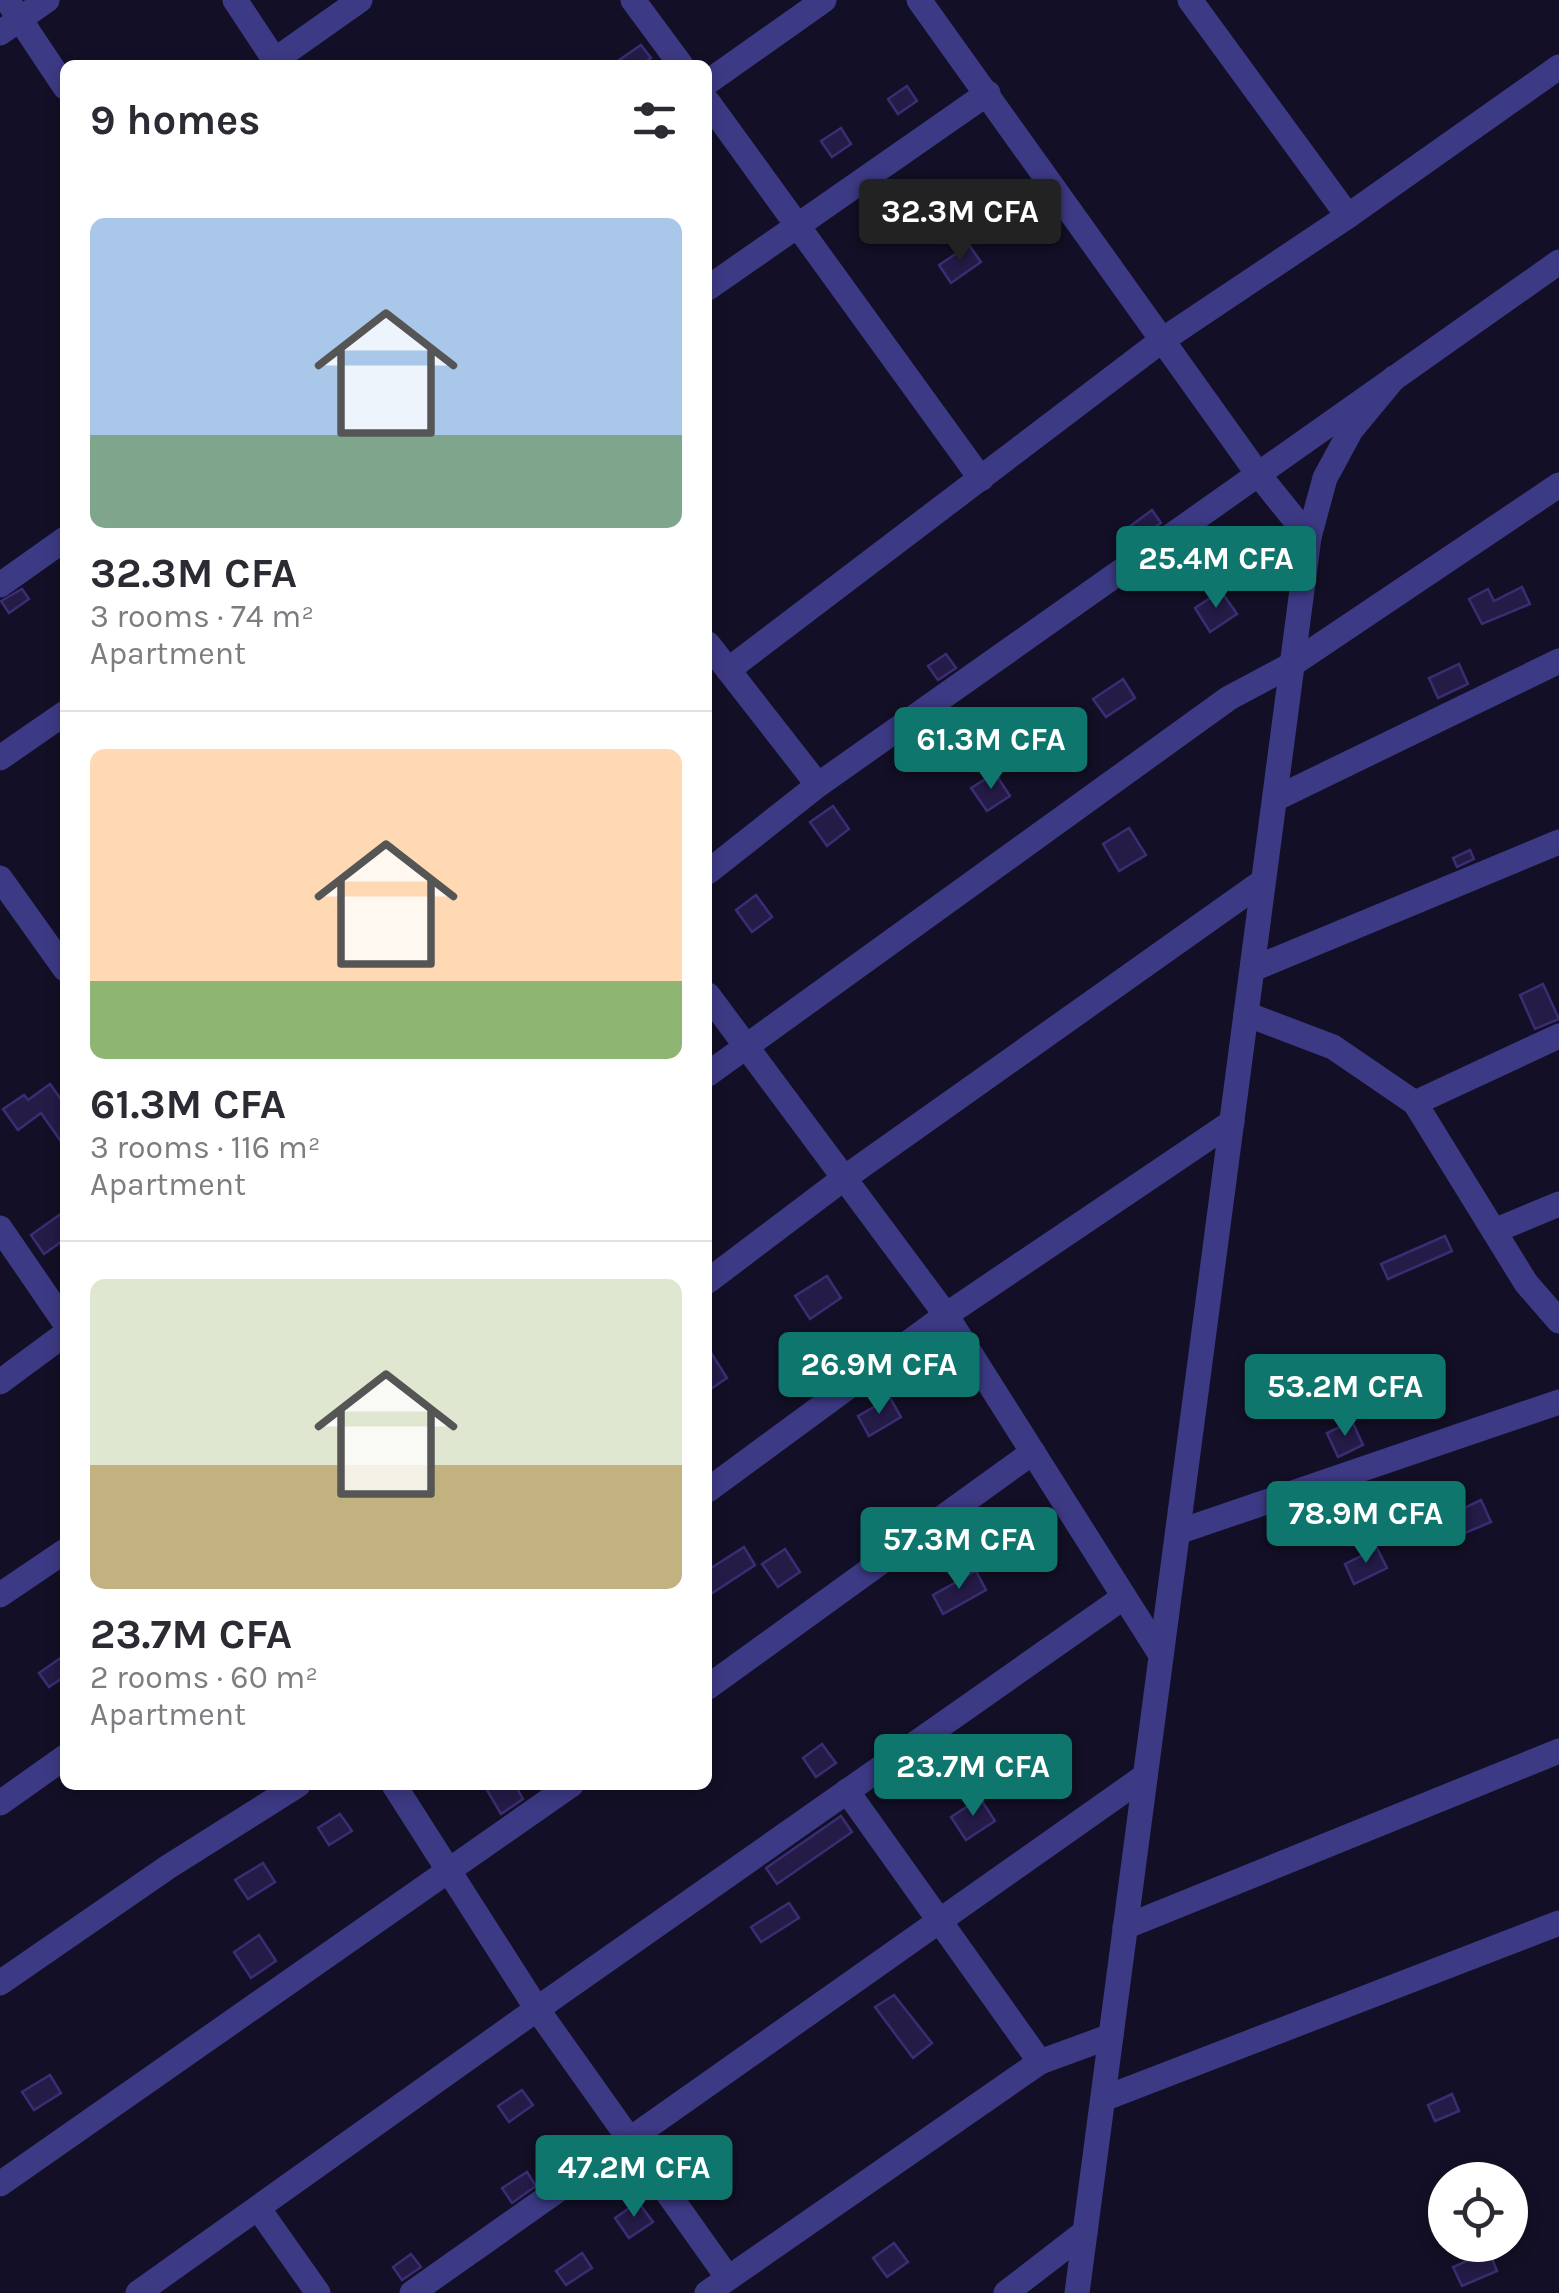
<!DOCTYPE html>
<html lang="en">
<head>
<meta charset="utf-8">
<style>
	:root { --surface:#fff; --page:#f7f7f7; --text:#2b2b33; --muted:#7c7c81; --line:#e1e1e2; --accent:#0f766e }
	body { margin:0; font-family:Karla,sans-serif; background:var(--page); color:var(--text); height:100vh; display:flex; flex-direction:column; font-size:38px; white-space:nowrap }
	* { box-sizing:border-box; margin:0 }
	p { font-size:32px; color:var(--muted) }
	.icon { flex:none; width:55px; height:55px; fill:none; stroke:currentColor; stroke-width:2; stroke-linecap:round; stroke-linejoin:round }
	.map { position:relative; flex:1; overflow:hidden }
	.panel { position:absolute; left:60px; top:60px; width:652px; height:1730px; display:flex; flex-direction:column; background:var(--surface); border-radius:15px; box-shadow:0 5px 15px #0003 }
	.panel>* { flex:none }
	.controls { position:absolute; left:1428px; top:2162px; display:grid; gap:20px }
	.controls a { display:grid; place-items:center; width:100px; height:100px; border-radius:50%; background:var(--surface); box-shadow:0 5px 15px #0003; font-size:50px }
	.price { position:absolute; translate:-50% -85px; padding:0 22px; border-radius:10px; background:var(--accent); color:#fff; font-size:32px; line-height:65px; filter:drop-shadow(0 2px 5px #0008) }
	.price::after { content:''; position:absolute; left:50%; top:60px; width:30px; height:22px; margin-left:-15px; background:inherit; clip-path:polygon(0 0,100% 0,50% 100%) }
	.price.on { background:#222; color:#fff }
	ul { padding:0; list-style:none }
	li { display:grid; align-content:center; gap:20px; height:530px; padding:0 30px }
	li+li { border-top:2px solid var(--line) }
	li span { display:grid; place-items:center; height:310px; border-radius:15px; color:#555 }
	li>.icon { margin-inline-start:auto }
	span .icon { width:180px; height:180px; fill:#fffc; stroke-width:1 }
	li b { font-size:42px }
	h2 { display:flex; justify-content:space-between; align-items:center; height:120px; padding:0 30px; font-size:42px }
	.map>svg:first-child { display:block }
	.building { fill:#241b47; stroke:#3b2d73; stroke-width:2.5 }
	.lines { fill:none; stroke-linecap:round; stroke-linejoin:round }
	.minor { stroke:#3d3a85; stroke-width:25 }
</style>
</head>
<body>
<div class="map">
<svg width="1559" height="2293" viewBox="0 0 1559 2293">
	<rect width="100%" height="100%" fill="#130f26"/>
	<g class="building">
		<path d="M641,45l10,13 -10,7h-29z"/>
		<path d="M907,86l10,15 -19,13 -10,-15z"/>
		<path d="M841,128l10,16 -19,13 -11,-16z"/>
		<path d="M969,245l12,17 -30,21 -12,-18z"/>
		<path d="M1152,510l9,13 -27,19 -9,-12z"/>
		<path d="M1522,587l8,17 -48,20 -13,-25 19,-10 6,12z"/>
		<path d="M22,589l7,10 -20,14 -8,-12z"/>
		<path d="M1221,591l16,23 -27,18 -15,-24z"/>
		<path d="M946,654l10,14 -18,12 -10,-14z"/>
		<path d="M1459,664l9,20 -30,14 -9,-20z"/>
		<path d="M1123,679l12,19 -29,19 -13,-18z"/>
		<path d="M995,773l15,23 -23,15 -16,-23z"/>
		<path d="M833,806l16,23 -22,17 -17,-24z"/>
		<path d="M1129,828l17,27 -27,16 -16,-27z"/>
		<path d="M1470,850l4,9 -17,8 -4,-9z"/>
		<path d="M756,895l16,22 -20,15 -16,-22z"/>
		<path d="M1543,984l16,35 -24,10 -15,-34z"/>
		<path d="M50,1084l15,21v42l-24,-34 -23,17 -15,-21 21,-14 4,5z"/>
		<path d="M65,1211v28l-21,15 -13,-19z"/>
		<path d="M1445,1236l7,15 -64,28 -7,-15z"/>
		<path d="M827,1276l14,22 -31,21 -15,-23z"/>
		<path d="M845,1344l12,16 -52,35 -11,-17z"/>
		<path d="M708,1348l19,30 -19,13z"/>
		<path d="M890,1398l11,19 -32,19 -11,-20z"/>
		<path d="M1352,1421l11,24 -25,12 -11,-24z"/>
		<path d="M1481,1500l10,22 -31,13 -9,-21z"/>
		<path d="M744,1547l11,18 -47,31v-26z"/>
		<path d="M1377,1548l10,20 -33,16 -9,-20z"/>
		<path d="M785,1549l15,23 -22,15 -16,-23z"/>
		<path d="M976,1571l10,19 -43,24 -10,-19z"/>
		<path d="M65,1655v21l-16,11 -10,-14z"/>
		<path d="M822,1744l14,19 -20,14 -13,-19z"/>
		<path d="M484,1785h31l8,14 -22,15z"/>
		<path d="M980,1798l15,23 -29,19 -15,-23z"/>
		<path d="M340,1814l12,17 -23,14 -11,-17z"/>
		<path d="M841,1816l11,16 -75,52 -11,-16z"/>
		<path d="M263,1863l12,19 -27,17 -13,-19z"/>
		<path d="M789,1903l10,15 -38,24 -10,-15z"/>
		<path d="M259,1935l17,26 -25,17 -17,-26z"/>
		<path d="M894,1995l38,48 -19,15 -38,-51z"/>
		<path d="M50,2075l11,18 -27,17 -12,-18z"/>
		<path d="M522,2090l11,15 -24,17 -11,-16z"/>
		<path d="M1452,2094l7,17 -24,10 -7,-16z"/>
		<path d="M527,2172l9,14 -24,17 -10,-15z"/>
		<path d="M638,2202l15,20 -24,16 -14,-20z"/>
		<path d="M894,2243l14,19 -21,15 -14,-19z"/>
		<path d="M1489,2251l8,20 -35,15 -9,-19z"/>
		<path d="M582,2253l10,15 -26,17 -10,-14z"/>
		<path d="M411,2254l10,13 -19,13 -9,-13z"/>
	</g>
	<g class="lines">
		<g class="minor">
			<path d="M7,0l58,87"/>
			<path d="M235,0l43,65"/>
			<path d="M633,0l48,65"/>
			<path d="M919,0l339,474 51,63"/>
			<path d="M1190,0l158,216"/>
			<path d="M0,33l47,-33"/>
			<path d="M275,60l85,-60"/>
			<path d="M708,82l116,-82"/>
			<path d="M708,102l273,377"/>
			<path d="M708,288l280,-195"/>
			<path d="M0,585l65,-46"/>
			<path d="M708,644l110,141"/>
			<path d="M728,670l433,-329 187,-125 211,-149"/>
			<path d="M0,758l65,-45"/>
			<path d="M1277,798l282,-137"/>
			<path d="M708,872l110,-87 741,-523"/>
			<path d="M0,878l65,91"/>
			<path d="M1253,969l306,-127"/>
			<path d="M708,995l238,320 215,340"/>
			<path d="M1246,1014l87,33 82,56 111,180 33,38"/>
			<path d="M708,1074l521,-376 62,-33 268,-180"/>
			<path d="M1415,1103l144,-67"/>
			<path d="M0,1228l65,95"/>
			<path d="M1494,1231l65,-27"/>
			<path d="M708,1281l135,-102 419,-297"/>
			<path d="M0,1382l65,-48"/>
			<path d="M708,1490l238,-175 286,-193"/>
			<path d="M1178,1532l381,-130"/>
			<path d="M0,1595l65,-44"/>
			<path d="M708,1687l325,-235"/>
			<path d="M394,1785l143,224 191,269"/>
			<path d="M847,1791l193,271"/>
			<path d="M0,1803l65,-46"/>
			<path d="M1125,1927l434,-176"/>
			<path d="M0,1983l168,-116 130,-82"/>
			<path d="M1103,2099l456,-176"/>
			<path d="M0,2184l571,-399"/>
			<path d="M258,2208l60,85"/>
			<path d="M138,2293l399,-284 587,-412"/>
			<path d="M412,2293l733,-517"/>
			<path d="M707,2293l333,-231 71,-26"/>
			<path d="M1006,2293l79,-61"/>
			<path d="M1077,2293l232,-1756 16,-59 26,-48 43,-52"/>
		</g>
	</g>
</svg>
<div class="controls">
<a><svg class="icon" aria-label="locate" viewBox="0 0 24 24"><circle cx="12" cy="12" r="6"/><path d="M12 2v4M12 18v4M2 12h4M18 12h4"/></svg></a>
</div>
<b class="price on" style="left:960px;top:264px">32.3M CFA</b>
<b class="price" style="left:1216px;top:611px">25.4M CFA</b>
<b class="price" style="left:991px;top:792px">61.3M CFA</b>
<b class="price" style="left:879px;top:1417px">26.9M CFA</b>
<b class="price" style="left:1345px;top:1439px">53.2M CFA</b>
<b class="price" style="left:1366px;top:1566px">78.9M CFA</b>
<b class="price" style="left:959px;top:1592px">57.3M CFA</b>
<b class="price" style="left:973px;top:1819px">23.7M CFA</b>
<b class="price" style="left:634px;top:2220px">47.2M CFA</b>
<section class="panel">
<h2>9 homes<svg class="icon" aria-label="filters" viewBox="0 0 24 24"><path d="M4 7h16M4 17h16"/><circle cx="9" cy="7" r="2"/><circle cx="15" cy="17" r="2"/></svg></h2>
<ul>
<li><span style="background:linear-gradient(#a9c7e8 70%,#7fa58c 0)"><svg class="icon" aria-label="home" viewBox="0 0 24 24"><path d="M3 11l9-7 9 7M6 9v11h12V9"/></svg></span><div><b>32.3M CFA</b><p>3 rooms · 74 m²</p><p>Apartment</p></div></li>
<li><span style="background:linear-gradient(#ffd9b3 75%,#8fb573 0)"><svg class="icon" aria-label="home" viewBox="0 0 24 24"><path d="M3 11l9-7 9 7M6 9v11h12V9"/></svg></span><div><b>61.3M CFA</b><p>3 rooms · 116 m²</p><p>Apartment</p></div></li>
<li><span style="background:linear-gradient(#dfe7d0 60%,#c2b280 0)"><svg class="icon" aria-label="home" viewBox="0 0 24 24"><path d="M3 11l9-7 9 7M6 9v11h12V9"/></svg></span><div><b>23.7M CFA</b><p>2 rooms · 60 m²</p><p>Apartment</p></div></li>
</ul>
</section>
</div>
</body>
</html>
